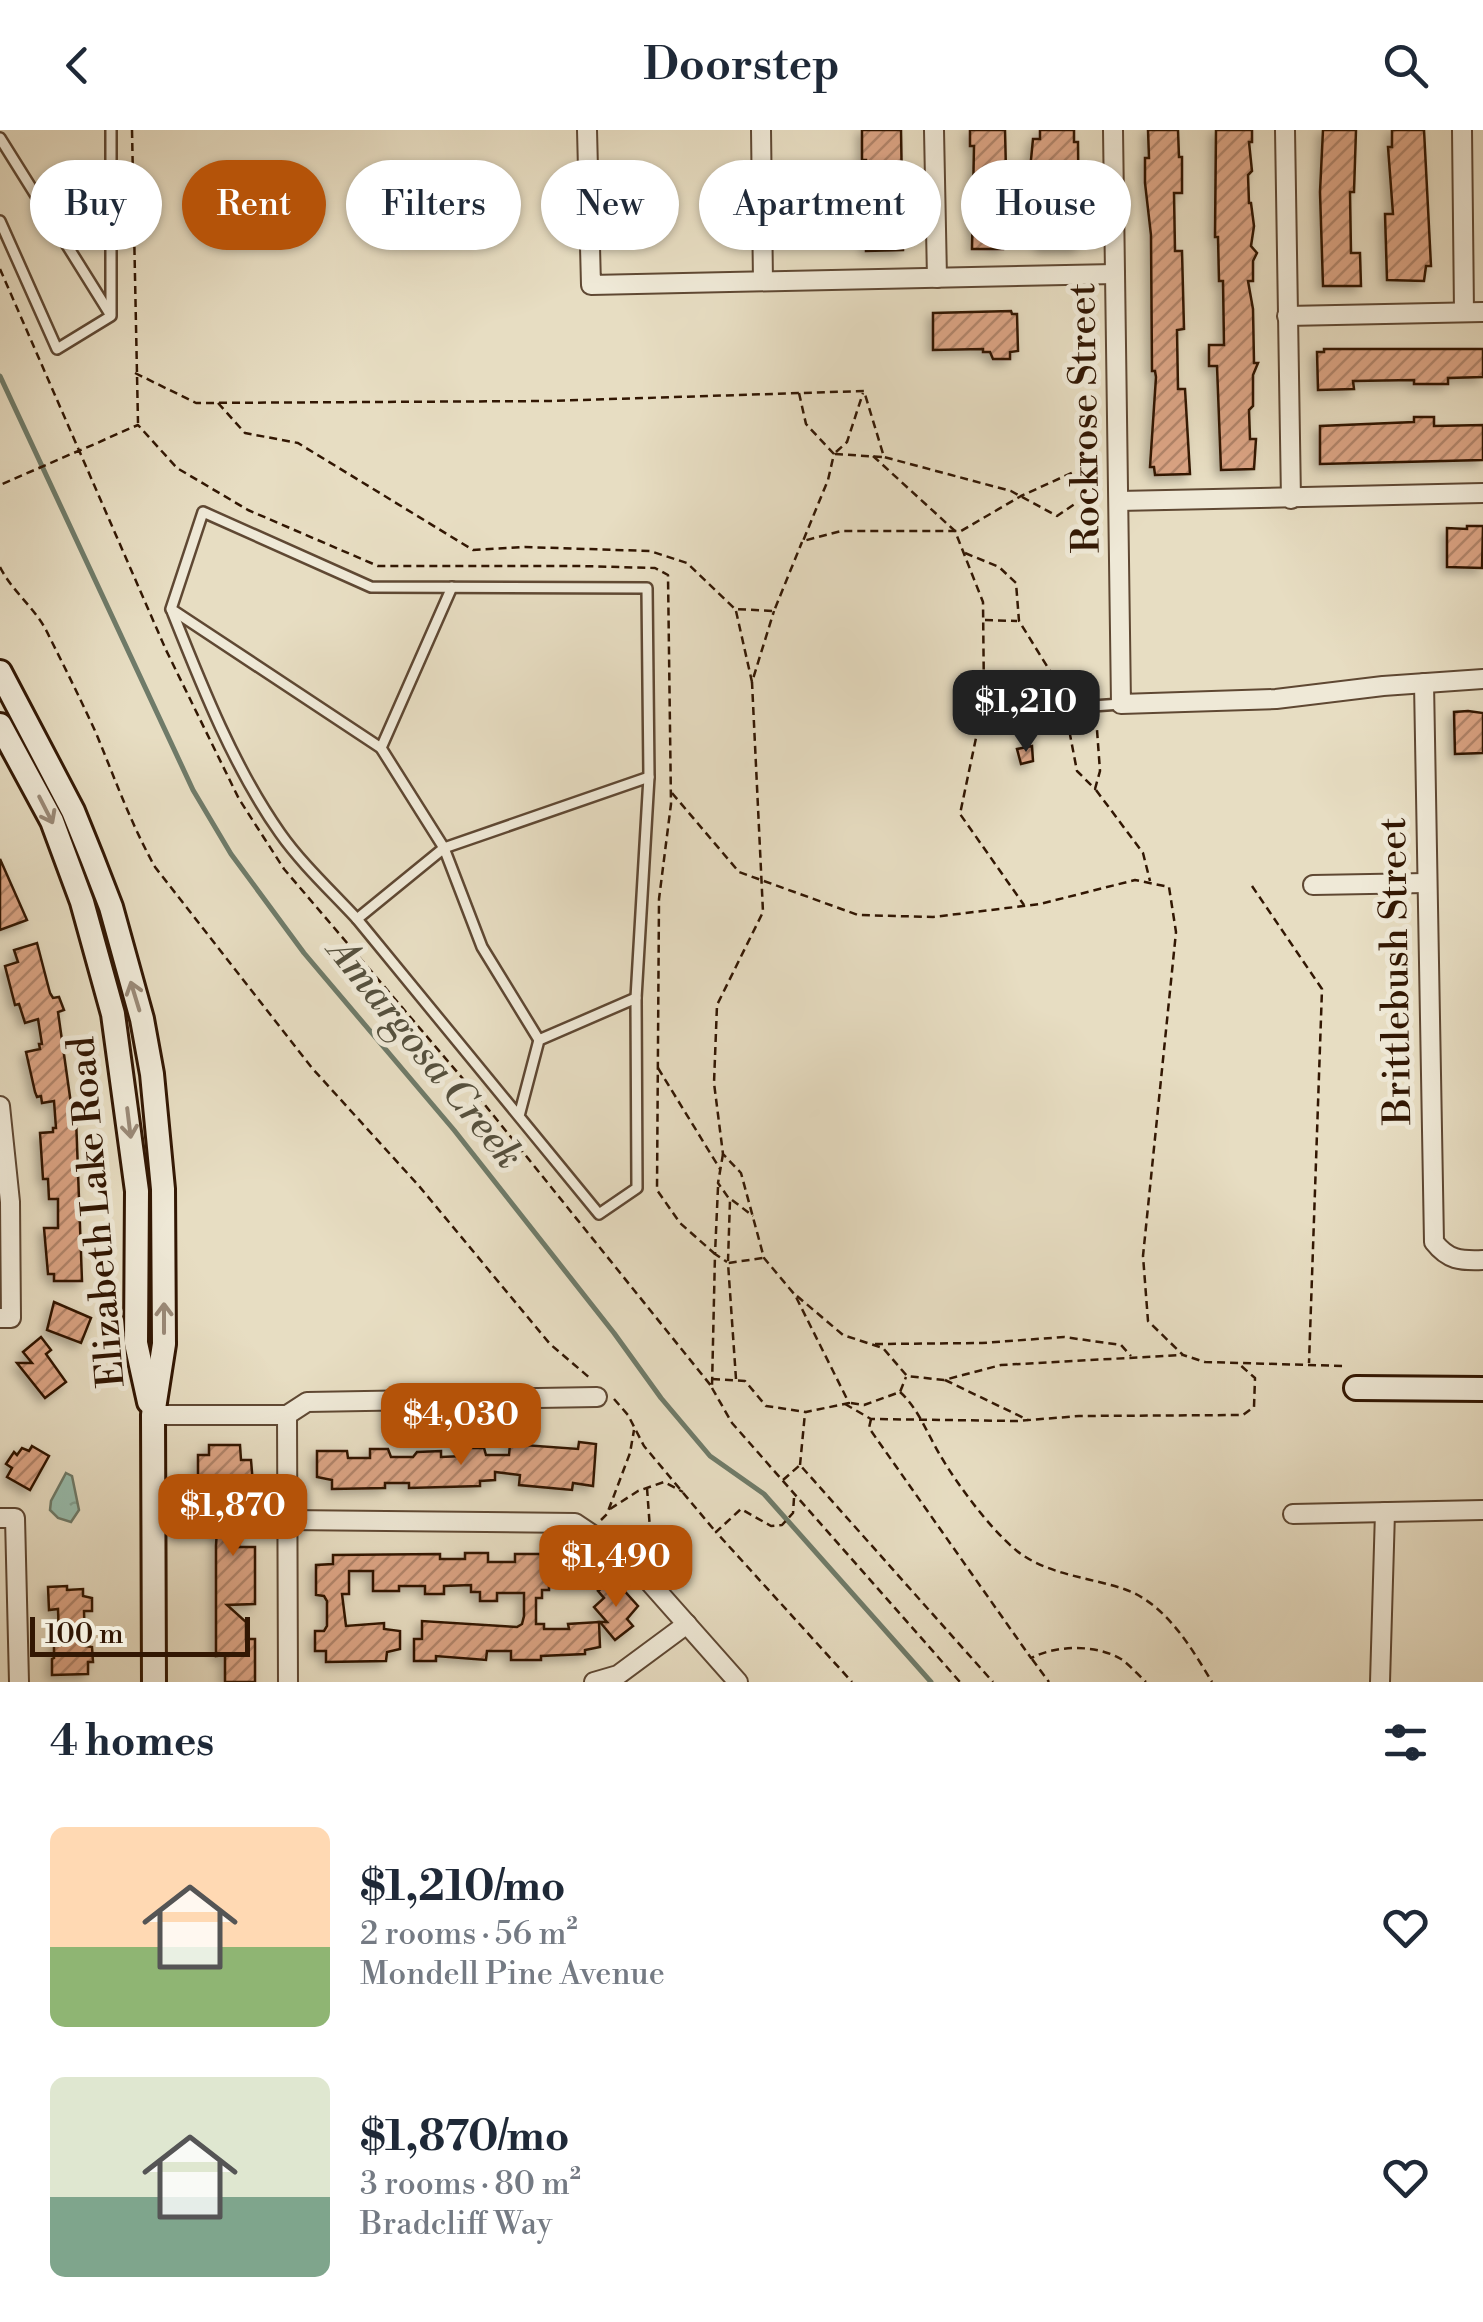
<!DOCTYPE html>
<html lang="en">
<head>
<meta charset="utf-8">
<style>
	:root { --surface:#fff; --page:#f6f6f7; --text:#1f2937; --muted:#747a83; --accent:#b45309 }
	body { margin:0; font-family:"Libre Bodoni",serif; background:var(--page); color:var(--text); height:100vh; display:flex; flex-direction:column; font-size:38px; white-space:nowrap }
	* { box-sizing:border-box; margin:0 }
	p { font-size:32px; color:var(--muted) }
	.icon { flex:none; width:55px; height:55px; fill:none; stroke:currentColor; stroke-width:2; stroke-linecap:round; stroke-linejoin:round }
	.map { position:relative; height:1552px; overflow:hidden }
	.details { display:flex; flex-direction:column; background:var(--surface); flex:1 }
	.details>* { flex:none }
	.top-card { position:absolute; left:30px; top:30px; width:1425px; height:90px; display:flex; gap:20px }
	.scale { position:absolute; left:30px; bottom:25px; width:220px; box-sizing:border-box; padding-left:10px; border:5px solid #321703; border-top:0; font-size:28px; line-height:35px; white-space:nowrap; color:#321703; -webkit-text-stroke:8px #efe9d7; paint-order:stroke }
	.price { position:absolute; translate:-50% -85px; padding:0 22px; border-radius:20px; background:var(--accent); color:#fff; font-size:32px; line-height:65px; filter:drop-shadow(0 2px 5px #0008) }
	.price::after { content:''; position:absolute; left:50%; top:60px; width:30px; height:22px; margin-left:-15px; background:inherit; clip-path:polygon(0 0,100% 0,50% 100%) }
	.price.active { background:#222; color:#fff }
	ul { padding:0; list-style:none }
	li { display:flex; align-items:center; gap:30px; height:250px; padding:0 50px }
	li span { display:grid; place-items:center; flex:none; width:280px; height:200px; border-radius:15px; color:#555 }
	li>.icon { margin-inline-start:auto }
	span .icon { width:120px; height:120px; fill:#fffc; stroke-width:1 }
	li b { font-size:42px }
	h2 { display:flex; justify-content:space-between; align-items:center; height:120px; padding:0 50px; font-size:42px }
	.pill { padding:0 35px; border-radius:45px; background:var(--surface); box-shadow:0 2px 8px #0004; font-size:35px; line-height:90px }
	.pill.active { background:var(--accent); color:#fff }
	header { display:flex; justify-content:space-between; align-items:center; height:130px; padding:0 50px; background:var(--surface); font-size:45px; font-weight:600 }
	.map>svg:first-child { display:block }
	.water { fill:url(#water-ripples); stroke:#6f7b69; stroke-width:2.5 }
	.lines { fill:none; stroke-linecap:round; stroke-linejoin:round }
	.stream { stroke:#6f7b69; stroke-width:5 }
	.building { fill:url(#building-hatch); stroke:#321703; stroke-width:2.5; filter:url(#shadow) }
	.lane-casing { stroke:#5f4833; stroke-width:14 }
	.street-casing { stroke:#5f4833; stroke-width:22 }
	.secondary-casing { stroke:#321703; stroke-width:28 }
	.path { stroke:#321703; stroke-width:2.5; stroke-dasharray:8 5; stroke-linecap:butt }
	.lane { stroke:#efe9d7; stroke-width:9 }
	.street { stroke:#efe9d7; stroke-width:18 }
	.secondary { stroke:#efe9d7; stroke-width:22 }
	.oneway { stroke:#9a8a78 }
	.labels { text-anchor:middle; dominant-baseline:central; stroke-width:10; stroke-linejoin:round; paint-order:stroke }
	.street-label { font-size:38px; fill:#321703; stroke:#efe9d7 }
	.water-label { font-size:40px; font-style:italic; fill:#56513e; stroke:#efe9d7 }
</style>
</head>
<body>
<header><svg class="icon" aria-label="back" viewBox="0 0 24 24"><path d="M15 5l-7 7 7 7"/></svg>Doorstep<svg class="icon" aria-label="search" viewBox="0 0 24 24"><circle cx="10" cy="10" r="6"/><path d="M15 15l6 6"/></svg></header>
<div class="map">
<svg width="1483" height="1552" viewBox="0 0 1483 1552">
	<defs>
		<pattern id="water-ripples" width="26" height="14" patternUnits="userSpaceOnUse" patternTransform="scale(2.5)"><rect width="26" height="14" fill="#98bdad"/><path d="M2 4q2-2 4 0t4 0M15 11q2-2 4 0t4 0" fill="none" stroke="#83a293"/></pattern>
		<pattern id="building-hatch" width="6" height="6" patternUnits="userSpaceOnUse" patternTransform="scale(2.5)"><rect width="6" height="6" fill="#daa383"/><path d="M-1 1l2-2M0 6l6-6M5 7l2-2" fill="none" stroke="#b18469"/></pattern>
		<filter id="shadow"><feDropShadow dx="-4.5" dy="4.5" stdDeviation="5" flood-color="#0004"/></filter>
	</defs>
	<rect width="100%" height="100%" fill="#e7ddc2"/>
	<filter id="stains"><feTurbulence type="fractalNoise" baseFrequency=".002" numOctaves="4"/><feColorMatrix values="0 0 0 0 .2 0 0 0 0 .09 0 0 0 0 .02 0 0 0 .5 -.17"/></filter>
	<radialGradient id="worn" r=".72"><stop offset=".6" stop-color="#630" stop-opacity="0"/><stop offset="1" stop-color="#630" stop-opacity=".3"/></radialGradient>
	<path class="water" d="M66,1343l6,3 7,34 -8,12 -13,-4 -8,-8 1,-9z"/>
	<g class="lines">
		<path class="stream" d="M0,246l193,414 38,64 73,99 150,177 160,203 47,65 49,58 54,38 167,188"/>
	</g>
	<g class="building">
		<path d="M862,0h39l2,120 -37,1v-91h-4z"/>
		<path d="M970,0h35l1,41 24,-1 3,-31h7v-9h34v12h4l1,106h-38l-1,-46 -30,-1 -8,1 1,47h-31l2,-103h-4z"/>
		<path d="M1148,0h30l1,27h3v36h-8l1,58h7l2,78 -7,1 1,59h7l5,85 -35,1 -1,-8h-4l6,-90 -1,-6h-3l-1,-136 -6,-52v-25h4z"/>
		<path d="M1216,0h36v12h-3l3,29 -4,4 1,28h2l3,23 -3,20 6,7 -4,8v20h-5l5,28 1,54h4l-5,12v31l-4,4 1,29h6l-2,30 -33,1 -4,-104h-8v-21h15l-1,-64h-4l-1,-44h-3z"/>
		<path d="M1323,0h33l-2,62h-4l1,61h9l1,33h-38l-3,-94z"/>
		<path d="M1392,0h32l7,136h-5l-2,15 -37,-1 -2,-66h8l-5,-67h4z"/>
		<path d="M1011,181l1,3h5l1,37 -8,1v7h-17l-3,-7h-7v-3l-50,1v-37z"/>
		<path d="M1324,219h159v28l-35,1v6h-34v-4l-61,1 1,8 -36,1 -1,-38h7z"/>
		<path d="M1414,287h20v9l49,-1v35l-163,4v-38l94,-4z"/>
		<path d="M1467,396h16l-1,42 -35,-1v-39l20,1z"/>
		<path d="M1468,581l15,2v40l-28,1 -1,-42z"/>
		<path d="M1032,616l1,15 -12,3 -4,-15z"/>
		<path d="M0,729l27,61 -27,10z"/>
		<path d="M37,813l13,50 3,5 6,-1 5,13 -6,2 15,106 3,-1 6,164h-28v-7h-6l-4,-46h14v-29h-9l-1,-20h-5l-3,-46 13,-1v-4h3l-2,-27 -12,2 -1,-7 -4,1 -2,-5 -9,-40 14,-3 -1,-5h3l-4,-25 -13,4 -6,-19 -4,1 -10,-39 13,-4 -4,-12z"/>
		<path d="M54,1172l37,16 -10,25 -34,-13z"/>
		<path d="M41,1207l10,13 -5,4 20,28 -21,16 -28,-35h15l-9,-11z"/>
		<path d="M579,1312l17,2 -3,42 -20,-3 -1,7 -53,-5 1,-10 -25,-3v8l-15,1v5l-71,2v-5h-24v5l-53,1v-9l-15,-3v-26h30l1,7h22v-9h18l3,8h22l4,-5 24,-1v6l23,-1v-8h20l2,7h23l1,-11 68,5z"/>
		<path d="M209,1315h31l1,15h10l4,49 -2,7h-14v31h16v57l-28,1 19,17v17h9v43h-30v-27l-9,1v-110l4,-69 -22,-1v-21h11z"/>
		<path d="M32,1316l17,10 -19,34 -23,-13 5,-9 -6,-4 8,-12 3,3 5,-7 7,3z"/>
		<path d="M465,1423h23v9h27v-8h30v10l10,1v20h-6v5h-7v8h-6v26h8v5h25l-1,-5 31,-2 1,25 -15,3v4l-44,2v4h-30v-9h-24l-1,9 -50,-4v5h-22v-22h8v-18l95,6 5,-3 2,-8v-23h-27v8h-17v-9h-9v-7l-27,1v8h-19v-8h-26v5h-26v-20h-24v23h-7l4,32 38,-3v6l16,2v18l-13,3 -1,9 -60,1v-11h-11v-20h9l3,-5v-25l-3,-5 -8,-1v-30l17,-1v-9l107,-1v5h25z"/>
		<path d="M607,1454l5,6 7,-5 19,21 -11,13 6,7 -18,14 -15,-18h7l-13,-15 10,-9 -6,-7z"/>
		<path d="M67,1456v4l16,-1v7l9,2v13h-8l1,35 7,1 1,15h-5v12l-36,1v-16l2,-1v-11l5,-8 -1,-30 -9,1 -1,-23z"/>
	</g>
	<g class="lines">
		<defs>
			<g id="lane">
				<path d="M0,8l110,176"/>
				<path d="M0,91l57,128 54,-33v-186"/>
				<path d="M172,481c29,73 62,157 108,222 21,30 51,58 77,86"/>
				<path d="M1064,578l57,-4"/>
				<path d="M381,618l71,-161"/>
				<path d="M539,910l-57,-93 -38,-99 -63,-100 -210,-139 32,-97 168,75 276,1 2,189 -13,221"/>
				<path d="M519,986l20,-76 97,-42 1,190 -38,26 -242,-295 87,-71 205,-71"/>
			</g>
			<g id="street">
				<path d="M587,0l4,155 524,-11"/>
				<path d="M761,0l2,151"/>
				<path d="M934,0l3,148"/>
				<path d="M1113,0l8,574 155,-5 107,-13 100,-7"/>
				<path d="M1285,0l6,369"/>
				<path d="M1462,0l2,182"/>
				<path d="M1287,186l196,-4"/>
				<path d="M1119,371l364,-8"/>
				<path d="M1424,553l10,559c14,18 26,19 49,18"/>
				<path d="M1313,755l113,-2"/>
				<path d="M0,976l10,96 1,116h-11"/>
				<path d="M153,1285h134"/>
				<path d="M287,1285l20,-13 290,-5"/>
				<path d="M287,1285l1,267"/>
				<path d="M1293,1384l190,-4"/>
				<path d="M0,1388h15l4,164"/>
				<path d="M287,1390l288,3 54,36 109,123"/>
				<path d="M594,1552l24,-7 69,-51"/>
				<path d="M1380,1552l5,-170"/>
			</g>
			<g id="secondary">
				<path d="M0,542l73,139 19,47 19,49 31,112 10,55 11,115 1,155 -11,71 1,267"/>
				<path d="M0,595l52,96 30,81 31,112 24,177 -1,152 13,59"/>
				<path d="M1356,1258l127,1"/>
			</g>
		</defs>
		<use href="#lane" class="lane-casing"/>
		<use href="#street" class="street-casing"/>
		<use href="#secondary" class="secondary-casing"/>
		<g class="path">
			<path d="M132,0l6,293"/>
			<path d="M0,139l166,381 73,149 45,70 197,231 231,287 3,-133 -35,-31 -23,-33 2,-291 12,-95 -3,-229 -13,-7 -75,-2h-202l-130,-56 -71,-42 -39,-43c-22,9 -44,20 -67,29l-71,31"/>
			<path d="M135,243l61,30 354,-2 314,-10 20,66 127,34 46,25 28,-19 17,-20"/>
			<path d="M799,263l7,31 28,30 -6,26 -25,61 38,-10h120l60,-35 79,-36"/>
			<path d="M218,273l27,30 53,10 175,107 52,-3 125,4 37,12 48,46 39,2 28,-69"/>
			<path d="M836,322l11,-10 16,-49"/>
			<path d="M835,324l47,3"/>
			<path d="M873,326l82,75 28,71 1,98 -24,114 64,91"/>
			<path d="M965,423l34,14 17,16 3,38 36,58 6,19"/>
			<path d="M0,437c13,26 37,42 49,69 16,32 32,64 47,97 19,46 35,91 59,134l157,201 107,118 131,158 41,35"/>
			<path d="M736,481l16,71 22,-71"/>
			<path d="M985,490l32,1"/>
			<path d="M984,575l67,3"/>
			<path d="M1067,589l10,52 18,18 5,-18 -3,-41 -13,-2 -13,7"/>
			<path d="M1096,660l47,63 7,28"/>
			<path d="M672,663l67,79 119,43 75,2 107,-13 95,-24 34,7 7,45 -33,324 5,65 35,34 22,7 141,4"/>
			<path d="M1252,756l70,103 -13,374"/>
			<path d="M658,938l62,101"/>
			<path d="M723,1024l-5,29 12,17 -2,61"/>
			<path d="M718,1057l-3,67 12,8"/>
			<path d="M732,1070l21,16"/>
			<path d="M797,1166l46,39 40,13 24,28 37,4 57,-15 181,-10"/>
			<path d="M875,1214l107,-1 82,-6 57,8 10,11"/>
			<path d="M712,1249l33,2 21,25 40,6 43,-9 -54,-108 -31,-37 -23,-85 -18,-19 -9,-71 3,-78 46,-93 -11,-230"/>
			<path d="M736,1249l-8,-116 35,-5"/>
			<path d="M945,1250l83,40"/>
			<path d="M712,1258l20,35 228,259"/>
			<path d="M900,1262c18,16 27,41 40,63 17,29 50,74 77,96 31,24 71,26 107,38 41,14 67,58 88,93"/>
			<path d="M614,1269l14,16 16,31 71,85"/>
			<path d="M851,1273l13,2 36,-13 6,-15"/>
			<path d="M845,1274l26,15 146,2 62,-5 164,-1 11,-8 1,-29 -16,-14"/>
			<path d="M871,1289l-2,9 162,230c26,-13 64,-14 90,1 9,6 17,16 25,23"/>
			<path d="M800,1335l5,-52"/>
			<path d="M783,1350l17,-15 193,217"/>
			<path d="M647,1358l5,69"/>
			<path d="M794,1368l-1,15 -11,12 -11,1 -30,-17 -25,23 136,150"/>
			<path d="M610,1379l28,-18 26,-9 19,10"/>
			<path d="M601,1390l6,-6 23,-61 4,-23"/>
			<path d="M1032,1529l17,23"/>
		</g>
		<use href="#lane" class="lane"/>
		<use href="#street" class="street"/>
		<use href="#secondary" class="secondary"/>
	</g>
	<defs><path id="oneway-shaft" d="M-6 0H5M1.5-3L5.5 0L1.5 3" fill="none" stroke-width="1.6" stroke-linecap="round" stroke-linejoin="round" transform="scale(2.5)"/></defs>
	<g class="oneway">
		<use href="#oneway-shaft" transform="translate(46 680) rotate(63)"/>
		<use href="#oneway-shaft" transform="translate(135 866) rotate(-107)"/>
		<use href="#oneway-shaft" transform="translate(129 993) rotate(83)"/>
		<use href="#oneway-shaft" transform="translate(164 1188) rotate(-90)"/>
	</g>
	<g class="labels">
		<g class="street-label">
			<text transform="translate(1085 288) rotate(-91)">Rockrose Street</text>
			<text transform="translate(1396 841) rotate(-91)">Brittlebush Street</text>
			<text transform="translate(97 1082) rotate(-95)">Elizabeth Lake Road</text>
		</g>
		<g class="water-label">
			<text transform="translate(425 924) rotate(51)">Amargosa Creek</text>
		</g>
	</g>
	<rect width="100%" height="100%" filter="url(#stains)"/>
	<rect width="100%" height="100%" fill="url(#worn)"/>
</svg>
<div class="scale">100 m</div>
<b class="price active" style="left:1026px;top:625px">$1,210</b>
<b class="price" style="left:461px;top:1338px">$4,030</b>
<b class="price" style="left:233px;top:1429px">$1,870</b>
<b class="price" style="left:616px;top:1480px">$1,490</b>
<div class="top-card">
<a class="pill">Buy</a>
<a class="pill active">Rent</a>
<a class="pill">Filters</a>
<a class="pill">New</a>
<a class="pill">Apartment</a>
<a class="pill">House</a>
</div>
</div>
<section class="details">
<h2>4 homes<svg class="icon" aria-label="filters" viewBox="0 0 24 24"><path d="M4 7h16M4 17h16"/><circle cx="9" cy="7" r="2"/><circle cx="15" cy="17" r="2"/></svg></h2>
<ul>
<li><span style="background:linear-gradient(#ffd9b3 60%,#8fb573 0)"><svg class="icon" aria-label="home" viewBox="0 0 24 24"><path d="M3 11l9-7 9 7M6 9v11h12V9"/></svg></span><div><b>$1,210/mo</b><p>2 rooms · 56 m²</p><p>Mondell Pine Avenue</p></div><svg class="icon" aria-label="heart" viewBox="0 0 24 24"><path d="M12 20l-8-8c-3-5 5-10 8-4 3-6 11-1 8 4z"/></svg></li>
<li><span style="background:linear-gradient(#dfe7d0 60%,#7fa58c 0)"><svg class="icon" aria-label="home" viewBox="0 0 24 24"><path d="M3 11l9-7 9 7M6 9v11h12V9"/></svg></span><div><b>$1,870/mo</b><p>3 rooms · 80 m²</p><p>Bradcliff Way</p></div><svg class="icon" aria-label="heart" viewBox="0 0 24 24"><path d="M12 20l-8-8c-3-5 5-10 8-4 3-6 11-1 8 4z"/></svg></li>
</ul>
</section>
</body>
</html>
